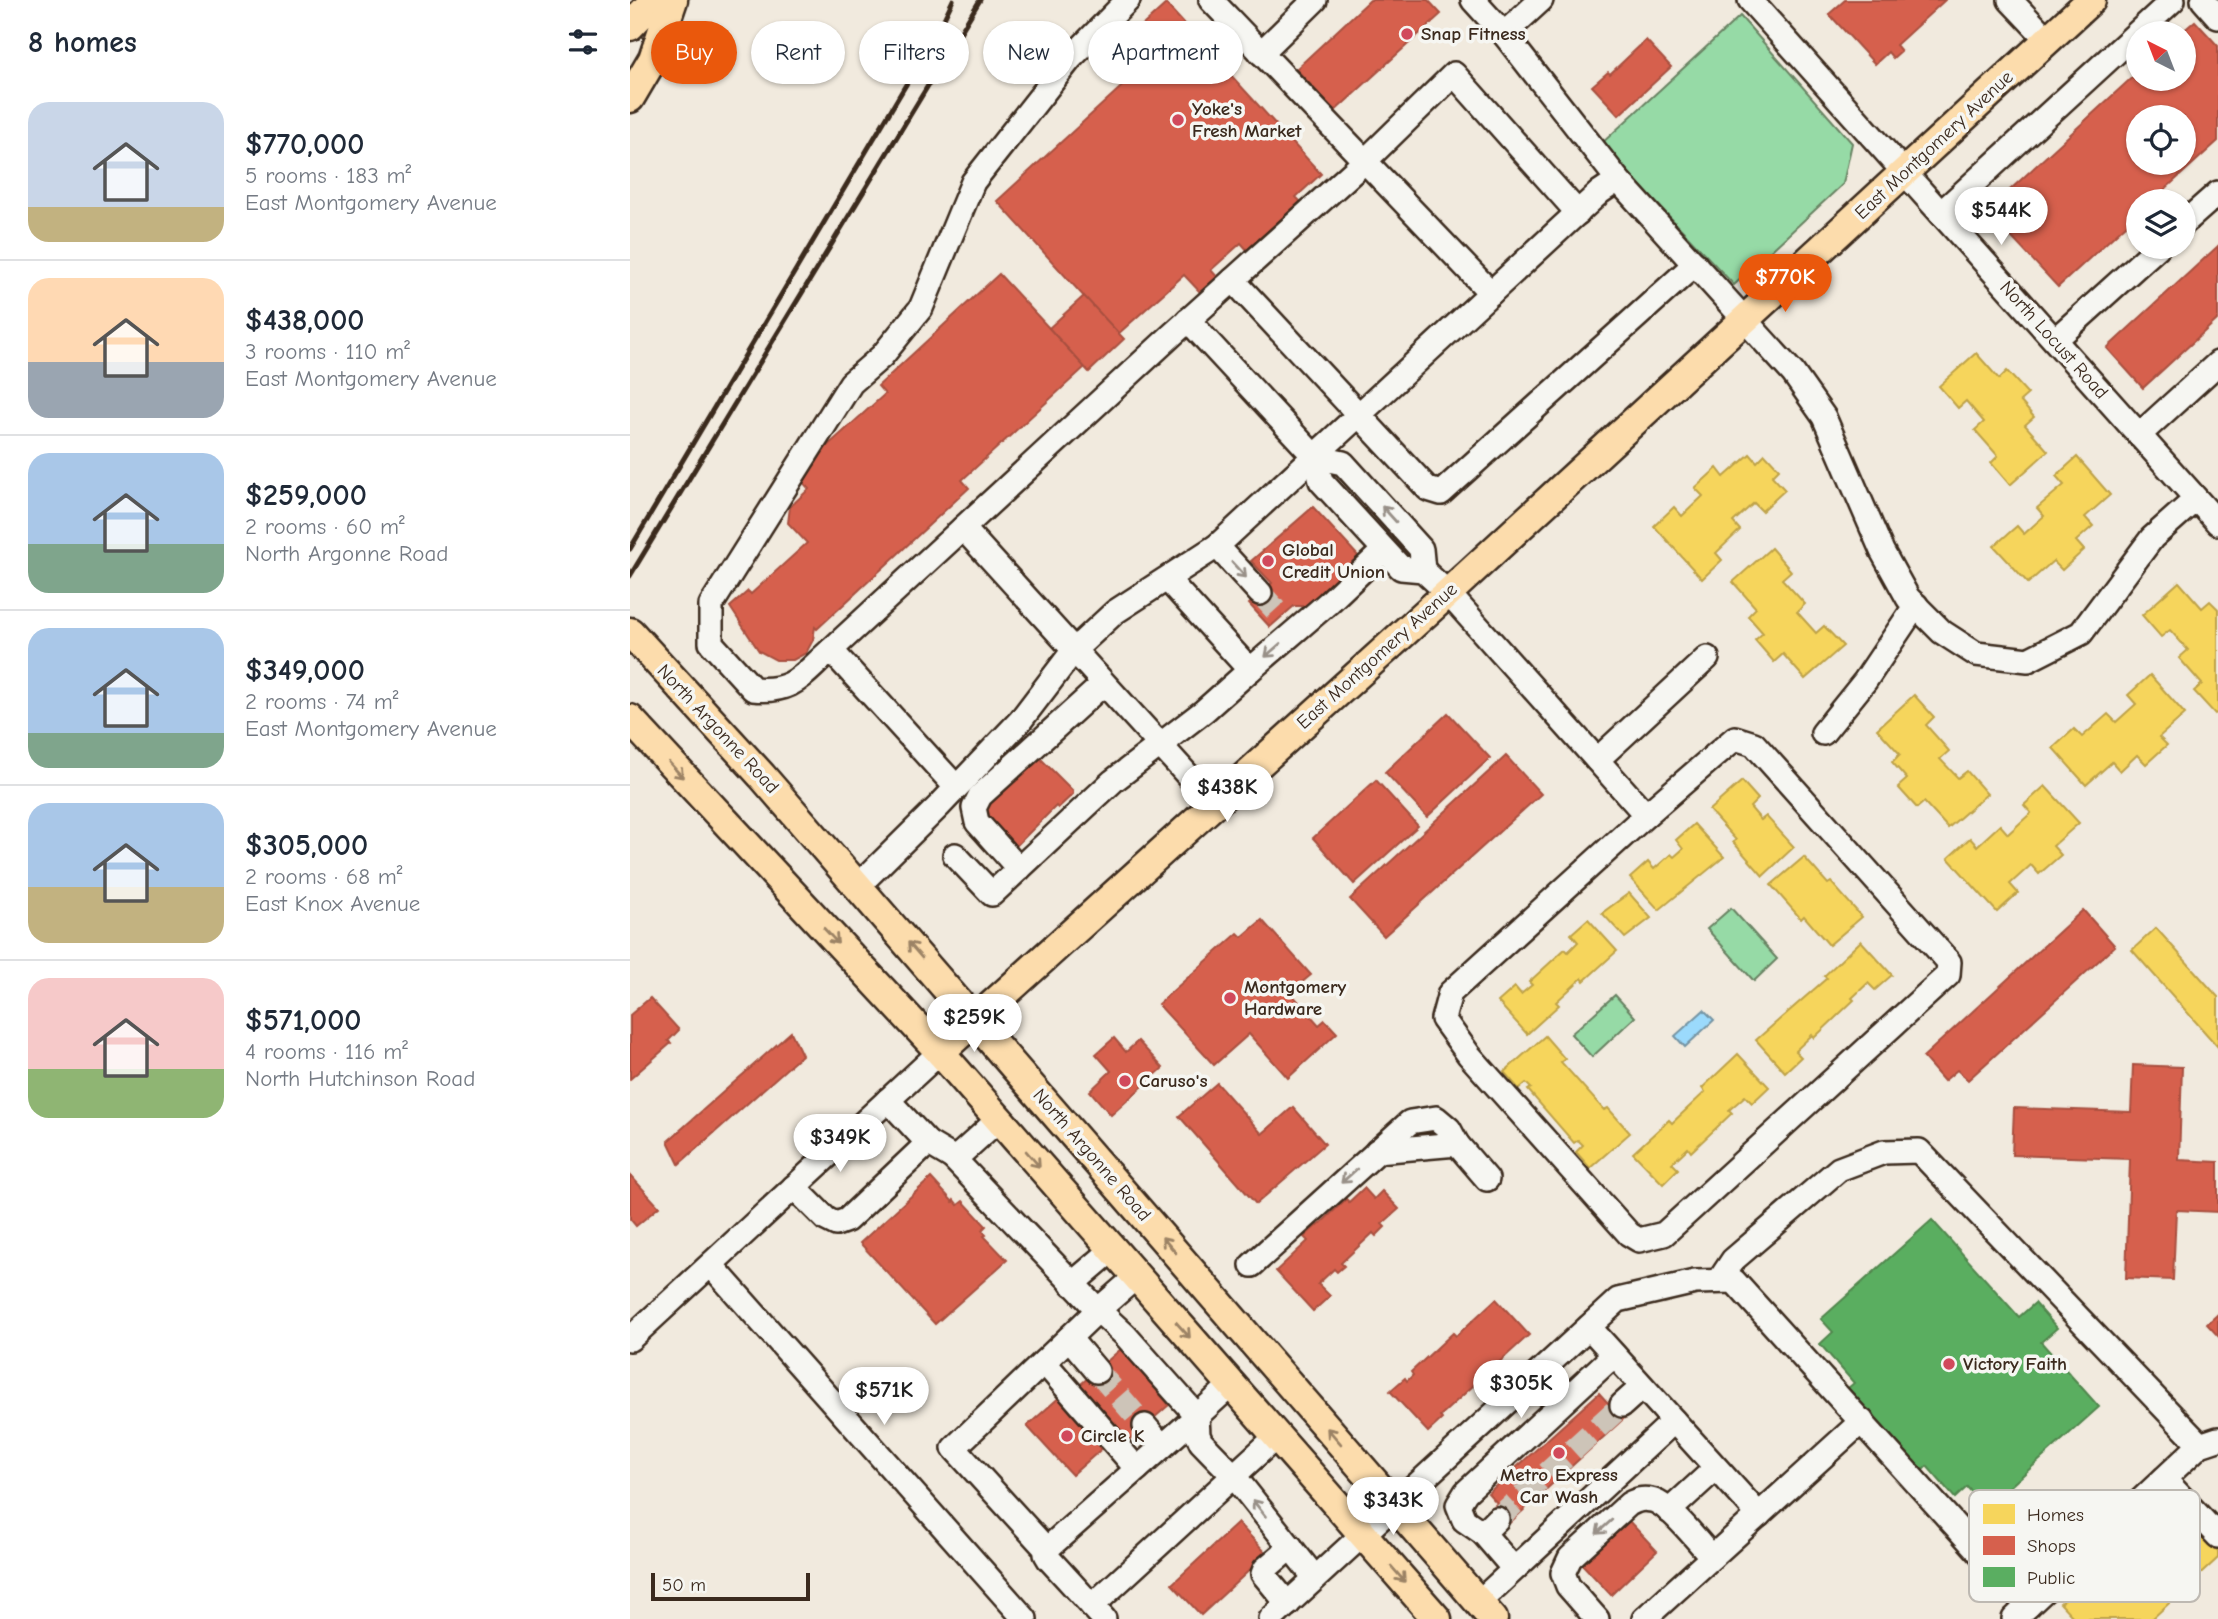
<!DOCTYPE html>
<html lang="en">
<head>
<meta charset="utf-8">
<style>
	:root { --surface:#fff; --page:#f2f2f3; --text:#1f2937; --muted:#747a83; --line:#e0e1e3; --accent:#ea580c }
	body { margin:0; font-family:"Comic Neue",sans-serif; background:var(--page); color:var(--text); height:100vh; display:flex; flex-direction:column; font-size:26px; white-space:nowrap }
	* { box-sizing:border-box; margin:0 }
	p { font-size:23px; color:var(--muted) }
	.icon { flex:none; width:38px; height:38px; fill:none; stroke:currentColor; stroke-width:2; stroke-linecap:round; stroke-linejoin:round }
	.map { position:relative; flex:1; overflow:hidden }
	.details { display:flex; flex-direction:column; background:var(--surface); width:630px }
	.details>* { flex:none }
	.banner { position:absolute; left:21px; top:21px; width:665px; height:63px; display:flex; gap:14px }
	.needle { width:46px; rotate:318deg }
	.fabs { position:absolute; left:1496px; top:21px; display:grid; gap:14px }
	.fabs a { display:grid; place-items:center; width:70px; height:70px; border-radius:50%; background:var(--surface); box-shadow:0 2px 5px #0004; font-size:35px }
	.scale { position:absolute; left:21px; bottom:18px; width:159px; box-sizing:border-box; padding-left:7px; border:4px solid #3b2a1e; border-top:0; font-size:19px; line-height:24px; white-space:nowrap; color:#3b2a1e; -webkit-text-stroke:5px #f6f6f2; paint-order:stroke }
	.price { position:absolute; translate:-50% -60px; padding:0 16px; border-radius:24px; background:#fff; color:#222; font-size:23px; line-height:46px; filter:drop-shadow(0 2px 4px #0008) }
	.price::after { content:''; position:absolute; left:50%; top:42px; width:21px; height:16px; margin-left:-10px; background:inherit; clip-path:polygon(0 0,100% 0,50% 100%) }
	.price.on { background:var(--accent); color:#fff }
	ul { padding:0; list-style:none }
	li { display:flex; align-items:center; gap:21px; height:175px; padding:0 28px }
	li+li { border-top:2px solid var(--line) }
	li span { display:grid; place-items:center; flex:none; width:196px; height:140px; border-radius:21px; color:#555 }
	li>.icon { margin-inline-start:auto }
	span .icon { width:84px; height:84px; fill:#fffc; stroke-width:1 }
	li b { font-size:30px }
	h2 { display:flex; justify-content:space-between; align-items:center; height:84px; padding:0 28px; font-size:30px }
	.tag { padding:0 24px; border-radius:32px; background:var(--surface); box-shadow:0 2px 5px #0004; font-size:24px; line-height:63px }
	.tag.on { background:var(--accent); color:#fff }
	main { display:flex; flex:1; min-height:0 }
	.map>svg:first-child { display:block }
	.green { fill:#96daa6; stroke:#688262; stroke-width:2 }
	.water { fill:#9bdafc; stroke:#7594a3; stroke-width:2 }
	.homes { fill:#f6d55c; stroke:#bea249; stroke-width:2 }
	.shops { fill:#d6604d; stroke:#a8503f; stroke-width:2; fill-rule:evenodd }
	.public { fill:#5aae61; stroke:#51864d; stroke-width:2 }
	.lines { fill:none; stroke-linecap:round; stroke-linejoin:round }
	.minor-tunnel { stroke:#cdc4b8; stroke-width:23; stroke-dasharray:23 11; stroke-linecap:butt }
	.minor-casing { stroke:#3b2a1e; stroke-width:28 }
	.major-casing { stroke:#3b2a1e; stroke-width:33 }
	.minor { stroke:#f6f6f2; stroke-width:23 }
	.major { stroke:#fcdcac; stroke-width:28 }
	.rail { stroke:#3b2a1e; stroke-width:5 }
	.oneway { stroke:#989088 }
	.oneway2 { stroke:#9c8365 }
	.poi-dot { fill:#d1495b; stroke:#f6f6f2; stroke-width:2.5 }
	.labels { text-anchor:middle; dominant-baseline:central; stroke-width:7; stroke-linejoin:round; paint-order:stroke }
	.poi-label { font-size:19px; font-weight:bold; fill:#3b2a1e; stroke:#f6f6f2; text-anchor:start }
	.street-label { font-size:19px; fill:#3b2a1e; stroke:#f6f6f2 }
	.key { fill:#f6f6f2; stroke:#beb9b2; stroke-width:2 }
	.key-label { font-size:19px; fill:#3b2a1e }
</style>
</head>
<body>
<main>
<section class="details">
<h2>8 homes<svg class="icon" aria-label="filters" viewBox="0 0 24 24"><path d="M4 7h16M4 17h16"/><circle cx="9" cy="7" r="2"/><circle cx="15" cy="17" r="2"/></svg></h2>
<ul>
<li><span style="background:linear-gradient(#c9d6e8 75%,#c2b280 0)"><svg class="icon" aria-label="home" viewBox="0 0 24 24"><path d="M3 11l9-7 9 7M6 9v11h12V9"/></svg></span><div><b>$770,000</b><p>5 rooms · 183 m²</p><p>East Montgomery Avenue</p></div></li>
<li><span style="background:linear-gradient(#ffd9b3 60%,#9aa5b1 0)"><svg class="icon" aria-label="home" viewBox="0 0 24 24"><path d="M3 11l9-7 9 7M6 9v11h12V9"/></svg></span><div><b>$438,000</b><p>3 rooms · 110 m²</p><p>East Montgomery Avenue</p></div></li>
<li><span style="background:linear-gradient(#a9c7e8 65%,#7fa58c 0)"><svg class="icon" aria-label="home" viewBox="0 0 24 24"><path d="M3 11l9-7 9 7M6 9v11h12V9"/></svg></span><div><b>$259,000</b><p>2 rooms · 60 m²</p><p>North Argonne Road</p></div></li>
<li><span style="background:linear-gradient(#a9c7e8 75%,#7fa58c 0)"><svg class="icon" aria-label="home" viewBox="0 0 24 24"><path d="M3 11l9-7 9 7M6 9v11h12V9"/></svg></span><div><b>$349,000</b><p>2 rooms · 74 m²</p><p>East Montgomery Avenue</p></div></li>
<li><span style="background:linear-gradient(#a9c7e8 60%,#c2b280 0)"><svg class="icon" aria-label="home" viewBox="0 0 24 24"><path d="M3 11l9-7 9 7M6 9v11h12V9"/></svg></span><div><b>$305,000</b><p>2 rooms · 68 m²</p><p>East Knox Avenue</p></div></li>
<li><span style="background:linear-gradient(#f6c9c9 65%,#8fb573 0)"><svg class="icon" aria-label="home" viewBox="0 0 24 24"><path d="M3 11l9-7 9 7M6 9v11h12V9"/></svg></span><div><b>$571,000</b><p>4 rooms · 116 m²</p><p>North Hutchinson Road</p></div></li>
</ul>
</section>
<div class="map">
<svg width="1588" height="1619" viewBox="0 0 1588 1619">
	<rect width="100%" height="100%" fill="#f1eade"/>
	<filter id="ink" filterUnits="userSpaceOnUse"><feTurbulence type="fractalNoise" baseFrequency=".0143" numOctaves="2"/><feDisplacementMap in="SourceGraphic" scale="14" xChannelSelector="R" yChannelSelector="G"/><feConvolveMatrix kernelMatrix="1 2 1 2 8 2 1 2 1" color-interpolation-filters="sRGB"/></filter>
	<g filter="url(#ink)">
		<g class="green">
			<path d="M1110,16l112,127 -9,41 -109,101 -133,-141z"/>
			<path d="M1101,908l46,51 -23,22 -47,-52z"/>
			<path d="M985,995l20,22 -43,40 -21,-23z"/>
		</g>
		<path class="water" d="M1074,1010l10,10 -29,27 -10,-11z"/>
		<g class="homes">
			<path d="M1346,353l23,26 8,-8 21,23 -8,7 14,16 -9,8 23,26 -38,34 -19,-22 7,-7 -23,-26 9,-8 -18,-21 -8,7 -19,-22z"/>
			<path d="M1120,454l7,8 8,-8 14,15 -7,7 13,14 -23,21 -8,-8 -21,19 7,8 -24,23 6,7 -20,19 -48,-53 20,-19 8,9 21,-20 -8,-8 22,-20 7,9z"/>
			<path d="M1447,457l33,38 -25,22 8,9 -17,15 8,9 -22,20 -9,-9 -25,22 -34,-37 23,-20 7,8 20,-18 -7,-8 27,-23 -8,-9z"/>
			<path d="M1141,548l20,23 -9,8 23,25 -8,8 19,21 8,-7 19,20 -38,33 -22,-25 -9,8 -19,-22 8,-7 -15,-17 8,-8 -23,-26z"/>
			<path d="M1549,582l23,26 8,-7 8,8v103l-3,2 -21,-23 8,-7 -23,-26 9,-8 -18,-20 -9,7 -19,-22z"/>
			<path d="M1520,675l35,39 -26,23 8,8 -21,19 -9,-9 -17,16 -8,-9 -26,23 -33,-37 21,-19 8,8 26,-23 8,8 20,-18 -8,-9z"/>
			<path d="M1284,695l20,22 -8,8 23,26 -9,8 18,19 9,-7 20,23 -39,34 -24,-26 -7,6 -19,-21 9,-8 -15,-17 8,-8 -23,-25z"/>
			<path d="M1112,781l16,18 -8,8 11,13 5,-4 28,31 -31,29 -30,-34 3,-2 -27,-30z"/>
			<path d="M1415,786l34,37 -26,23 8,9 -22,19 -8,-9 -21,19 8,9 -21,19 -49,-54 22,-20 7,8 23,-21 8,9 23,-21 -7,-8z"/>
			<path d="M1064,824l30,33 -65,53 -29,-32 18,-16 6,7 17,-15 3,3 9,-8 -7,-9z"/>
			<path d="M1174,857l24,27 3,-2 31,35 -33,28 -25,-29 -3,3 -30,-34z"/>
			<path d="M999,893l22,25 -26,20 -23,-25z"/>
			<path d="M958,919l29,32 -33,30 -2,-3 -26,24 3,3 -32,29 -29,-32 17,-15 6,7 11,-9 -3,-3 36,-33 3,3 10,-10 -7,-8z"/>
			<path d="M1526,928l62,69v50l-86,-97z"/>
			<path d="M1231,941l31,34 -17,15 -7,-7 -16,15 2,2 -40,38 -2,-3 -17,16 6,6 -16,15 -29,-32 71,-62 -3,-2z"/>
			<path d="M915,1036l20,23 -4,3 43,48 4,-2 22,25 -40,35 -14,-16 7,-7 -5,-5 -4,3 -46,-53 3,-2 -5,-5 -7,6 -15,-17z"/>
			<path d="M1108,1054l31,33 -17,16 -7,-7 -16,14 3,3 -41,39 -3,-4 -16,15 6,6 -15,15 -30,-31 36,-33 3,3 33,-31 -3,-4z"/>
			<path d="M1557,1516l31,35v7l-66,61h-81l2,-2 -13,-14 24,-22 13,16z"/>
		</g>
		<g class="shops">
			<path d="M740,0h58l13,14 -106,97 -39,-42z"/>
			<path d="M1215,0h100l-49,45 5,6 -8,7 -5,-6 -13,12 -46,-50z"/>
			<path d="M536,4l155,170 -25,23 6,6 -53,49 -8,-9 -30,27 8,9 -17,15 -18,-19 -66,59 -121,-133 147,-135 -21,-23z"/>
			<path d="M1565,21l23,25v95l-66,60h-14v13l-80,73 -71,-76 151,-139v7h46v-46h-3zM1508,117h46v46h-46z"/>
			<path d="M1016,40l25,27 -52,48 -27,-29 16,-14 2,2z"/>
			<path d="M1588,246v73l-75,69 -36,-40z"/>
			<path d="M369,274l86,93 -123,113 7,8 -152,141 -2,-2 -2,13 -7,13 -13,7h-17l-17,-9 -29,-44 18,-16 3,3 56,-51 -19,-20 2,-16 19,-18 -13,-15 89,-80 -7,-8z"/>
			<path d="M454,296l40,43 -35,33 -40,-44z"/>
			<path d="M683,507l46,50 -15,13 2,3 -30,28 -2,-2 -8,7h-12l-24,21 -21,-23 23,-21 -21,-22z"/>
			<path d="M818,713l42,45 -63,59 -42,-45z"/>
			<path d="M876,756l35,38 -157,142 -34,-37z"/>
			<path d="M409,757l34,34v3l-15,14 -2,-2 -45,45 -27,-32v-12z"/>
			<path d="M746,780l42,46 -64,58 -41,-46z"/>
			<path d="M1453,910l32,36 -147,134 -11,-10 -13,11 -21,-24z"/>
			<path d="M632,920l49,55 -21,17 29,33 6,-5 12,13 -49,45 -39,-44 -35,31 -56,-61 80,-71 4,4z"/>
			<path d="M20,998l29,32 -11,11 3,2 -41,36v-64z"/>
			<path d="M161,1032l11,23 -123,109 -11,-23z"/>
			<path d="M484,1038l12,14 12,-11 25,27 -52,47 -21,-24 21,-20 -15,-17z"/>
			<path d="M1503,1065l49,2 -3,93 39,2v50l-42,-2 -3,70 -47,-2 4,-119 -118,-4 2,-47 117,4z"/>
			<path d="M587,1083l45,51 31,-27 32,37 -69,60 -77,-88z"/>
			<path d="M0,1175l29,32 -23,19 -6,-7z"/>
			<path d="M301,1178l22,24 1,-2 4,5 5,-4 23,25 -4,4 4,5 -2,1 23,24 -72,64 -75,-81z"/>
			<path d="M734,1188l10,11 8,-8 17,18 -17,15 3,3 -9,9 -3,-3 -32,30 3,3 -7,6 -3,-3 -16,15 12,12 -17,15 -37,-40 32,-30 -4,-4 13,-12 1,1 28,-27 3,3z"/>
			<path d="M866,1299l33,36 -89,81 2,3 -14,13 -38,-41 15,-13 2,3 6,-6 -2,-3 42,-39 3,3z"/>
			<path d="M1588,1314v22l-11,-12z"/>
			<path d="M491,1349l48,56 -46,40 -49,-55z"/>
			<path d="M969,1393l9,10 7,-6 15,16 -125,114 -15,-16 7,-8 -9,-10z"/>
			<path d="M431,1396l45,49 -34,30 -45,-49z"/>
			<path d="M998,1520l29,31 -46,44 -30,-32 20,-18 7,-17 5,6z"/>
			<path d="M608,1523l29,31 -66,61 -29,-31z"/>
		</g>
		<path class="public" d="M1302,1220l87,97 16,-14 22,25 -16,14 58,65 -113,101 -19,-21 -12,11 -28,-32 -5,5 -74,-83 6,-5 -34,-39 13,-12 -12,-13z"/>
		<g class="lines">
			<g class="minor-tunnel">
				<path d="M630,593l22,24"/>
				<path d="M467,1371l48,55"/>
				<path d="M867,1519l125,-114"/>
			</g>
			<defs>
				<g id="minor">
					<path d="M581,0l280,293"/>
					<path d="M843,0l31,34 114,146"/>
					<path d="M1120,0l468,523"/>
					<path d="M1380,0l38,40"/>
					<path d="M1573,0l15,17"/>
					<path d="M874,34l37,-34"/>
					<path d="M631,53l54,-53"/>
					<path d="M1311,213l232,-213"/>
					<path d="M1554,223l34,-30"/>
					<path d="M603,280l195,209 13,4 254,-229"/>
					<path d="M558,320l127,137 6,24 80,87 22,2 25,23 198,222"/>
					<path d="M1425,340l103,-93"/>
					<path d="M1509,435l79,-72"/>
					<path d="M685,457l28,6 78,86 2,21"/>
					<path d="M333,528l250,275"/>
					<path d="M587,546l43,47"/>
					<path d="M201,650l342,-316 191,-172 90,-88 124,139"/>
					<path d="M620,670l78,-67 55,-52"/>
					<path d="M1193,733l42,-52 51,-76"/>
					<path d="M1105,738l19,6 195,218 -1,13 -284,259 -25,6 -10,-6 -160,-179 -26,-36 7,-26 196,-178z"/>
					<path d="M967,760l110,-102"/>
					<path d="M326,787l-125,-137c-29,25 -37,43 -78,39l-42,-46v-38l140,-222 31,-27 39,-48 52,-126 97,-123 58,-59"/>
					<path d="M325,855l37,39 121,-113 91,-70 46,-41 -82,-90"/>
					<path d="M389,869l-42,-47 -3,-14 6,-12 123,-112"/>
					<path d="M228,886l81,-80 81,-85 54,-71 41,-38 102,-66 383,-354 18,-12 175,193 31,44 58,134 26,47 34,34 34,22 52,6 53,-27 71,-95 44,-39"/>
					<path d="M258,1100l40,43 27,16 44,-40"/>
					<path d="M747,1151l80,-7 30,35"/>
					<path d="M324,1159l144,151 38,-33"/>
					<path d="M164,1187l32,32 10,5 11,-4 81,-77"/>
					<path d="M81,1265l314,354"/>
					<path d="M622,1265l158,-143 26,-4 13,11 8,15"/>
					<path d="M1089,1281l14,-21 106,-91 45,-17 35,-1 281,294"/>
					<path d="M442,1284l40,-34"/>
					<path d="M959,1327l170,188"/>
					<path d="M439,1338l28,33"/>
					<path d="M0,1339l310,-287"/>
					<path d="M414,1362l93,107"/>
					<path d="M992,1405l20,-18"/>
					<path d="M567,1416l1,19 3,7 33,34 81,102"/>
					<path d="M515,1426l17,20"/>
					<path d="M1534,1479l54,57"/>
					<path d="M1039,1511l47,-43"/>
					<path d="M867,1519l-14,14 31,36"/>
					<path d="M853,1533l-19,-13 -6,-15 8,-13 148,-137"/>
					<path d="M417,1550l-93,-102 144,-138 27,25 72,81 35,-32"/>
					<path d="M849,1602l195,-181"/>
					<path d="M658,1604l-25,-30 2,-5 26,-22"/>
					<path d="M462,1606l185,-170"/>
					<path d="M474,1619l-55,-60 -3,-5 2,-6 149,-132"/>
					<path d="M641,1619l347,-319 77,-18 39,-1 294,325"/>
					<path d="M967,1619l-29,-33 -5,-13 7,-15 59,-54c8,-4 13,-6 22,-4 18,3 48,43 61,57"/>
					<path d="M1014,1619l218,-198"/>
					<path d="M1384,1619l186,-174 18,-6"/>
				</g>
				<g id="major">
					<path d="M0,26l25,-26"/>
					<path d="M0,98l23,-39 20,-59"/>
					<path d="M0,632l132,144 731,843"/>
					<path d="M0,719l310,333 497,567"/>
					<path d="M310,1052l508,-459 643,-593"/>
				</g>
			</defs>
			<use href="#minor" class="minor-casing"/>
			<use href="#major" class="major-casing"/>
			<use href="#minor" class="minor"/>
			<use href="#major" class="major"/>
			<g class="rail">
				<path d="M0,549l309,-520 14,-29"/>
				<path d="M0,576l350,-576"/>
			</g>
		</g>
		<defs><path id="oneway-shaft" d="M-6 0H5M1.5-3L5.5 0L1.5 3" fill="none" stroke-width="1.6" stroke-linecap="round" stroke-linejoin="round" transform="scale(1.75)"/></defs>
		<g class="oneway">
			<use href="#oneway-shaft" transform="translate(759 514) rotate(-132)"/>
			<use href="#oneway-shaft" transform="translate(609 570) rotate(47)"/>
			<use href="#oneway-shaft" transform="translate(643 650) rotate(139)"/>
			<use href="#oneway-shaft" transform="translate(719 1176) rotate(138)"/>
			<use href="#oneway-shaft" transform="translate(629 1508) rotate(-128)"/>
			<use href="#oneway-shaft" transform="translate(974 1527) rotate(138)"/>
		</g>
		<g class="oneway2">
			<use href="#oneway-shaft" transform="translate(46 770) rotate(48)"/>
			<use href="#oneway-shaft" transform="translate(201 936) rotate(47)"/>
			<use href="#oneway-shaft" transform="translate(285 950) rotate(-131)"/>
			<use href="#oneway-shaft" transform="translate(403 1159) rotate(49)"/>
			<use href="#oneway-shaft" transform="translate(539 1245) rotate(-131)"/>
			<use href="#oneway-shaft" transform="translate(553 1330) rotate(48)"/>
			<use href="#oneway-shaft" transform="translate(704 1436) rotate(-131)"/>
			<use href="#oneway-shaft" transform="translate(768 1574) rotate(49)"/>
		</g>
	</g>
	<g class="poi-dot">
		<circle cx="777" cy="34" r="7"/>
		<circle cx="548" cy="120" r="7"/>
		<circle cx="638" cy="561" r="7"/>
		<circle cx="600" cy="998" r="7"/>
		<circle cx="495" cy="1081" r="7"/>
		<circle cx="1319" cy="1364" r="7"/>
		<circle cx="437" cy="1436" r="7"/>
		<circle cx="929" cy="1453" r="7"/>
	</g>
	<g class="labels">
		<g class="poi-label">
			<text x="791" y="34">Snap Fitness</text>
			<text x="562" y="109">Yoke's<tspan x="562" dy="22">Fresh Market</tspan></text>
			<text x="652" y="550">Global<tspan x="652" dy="22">Credit Union</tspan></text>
			<text x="614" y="987">Montgomery<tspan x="614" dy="22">Hardware</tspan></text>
			<text x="509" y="1081">Caruso's</text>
			<text x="1333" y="1364">Victory Faith</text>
			<text x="451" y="1436">Circle K</text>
			<text x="929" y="1475" text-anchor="middle">Metro Express<tspan x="929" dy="22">Car Wash</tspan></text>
		</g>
		<g class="street-label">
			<text transform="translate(1304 145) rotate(-43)">East Montgomery Avenue</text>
			<text transform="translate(1424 340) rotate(48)">North Locust Road</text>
			<text transform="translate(747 656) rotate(-42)">East Montgomery Avenue</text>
			<text transform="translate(88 729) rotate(47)">North Argonne Road</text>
			<text transform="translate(462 1155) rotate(49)">North Argonne Road</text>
		</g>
	</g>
	<rect x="1339" y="1490" width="231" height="112" rx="10" class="key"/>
	<rect x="1353" y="1504" width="32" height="20" fill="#f6d55c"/>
	<rect x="1353" y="1536" width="32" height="19" fill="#d6604d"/>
	<rect x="1353" y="1567" width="32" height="20" fill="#5aae61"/>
	<g class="key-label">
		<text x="1397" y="1521">Homes</text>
		<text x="1397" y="1552">Shops</text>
		<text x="1397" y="1584">Public</text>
	</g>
</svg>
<div class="fabs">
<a><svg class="needle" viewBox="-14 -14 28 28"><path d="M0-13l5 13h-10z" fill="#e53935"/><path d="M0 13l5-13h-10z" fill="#747a83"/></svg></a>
<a><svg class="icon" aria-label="locate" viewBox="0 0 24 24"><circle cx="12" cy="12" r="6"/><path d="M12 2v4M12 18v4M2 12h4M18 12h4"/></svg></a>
<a><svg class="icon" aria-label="layers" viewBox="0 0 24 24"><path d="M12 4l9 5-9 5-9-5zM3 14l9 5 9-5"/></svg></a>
</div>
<div class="scale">50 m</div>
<b class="price" style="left:1371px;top:247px">$544K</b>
<b class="price on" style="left:1155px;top:314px">$770K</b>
<b class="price" style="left:597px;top:824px">$438K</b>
<b class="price" style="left:344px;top:1054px">$259K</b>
<b class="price" style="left:210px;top:1174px">$349K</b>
<b class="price" style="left:891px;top:1420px">$305K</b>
<b class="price" style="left:254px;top:1427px">$571K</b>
<b class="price" style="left:763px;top:1537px">$343K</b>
<div class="banner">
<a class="tag on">Buy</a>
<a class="tag">Rent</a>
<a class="tag">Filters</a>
<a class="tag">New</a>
<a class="tag">Apartment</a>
</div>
</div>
</main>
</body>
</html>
